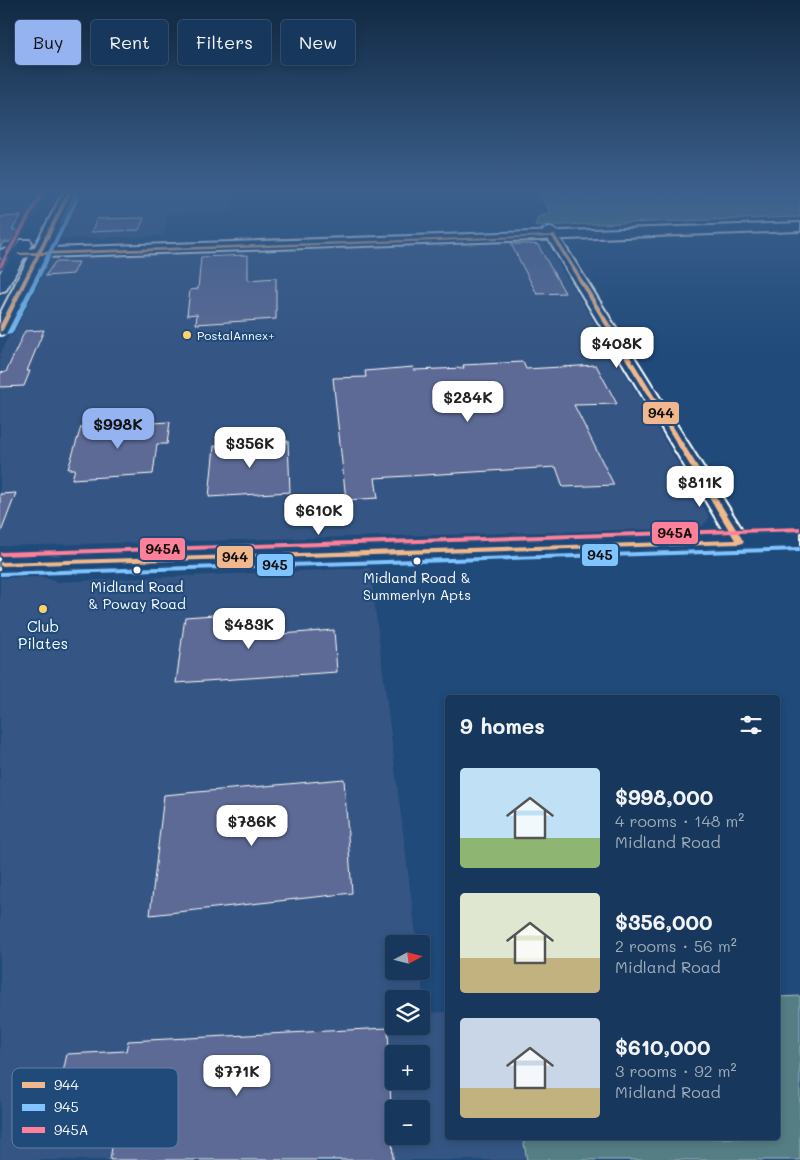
<!DOCTYPE html>
<html lang="en">
<head>
<meta charset="utf-8">
<style>
	:root { --surface:#17385c; --page:#203f62; --text:#f1f3f6; --muted:#9eacbb; --line:#365272; --accent:#95b2f1 }
	body { margin:0; font-family:Mali,sans-serif; background:var(--page); color:var(--text); height:100vh; display:flex; flex-direction:column; font-size:19px; white-space:nowrap }
	* { box-sizing:border-box; margin:0 }
	p { font-size:16px; color:var(--muted) }
	.icon { flex:none; width:28px; height:28px; fill:none; stroke:currentColor; stroke-width:2; stroke-linecap:round; stroke-linejoin:round }
	.map { position:relative; flex:1; overflow:hidden }
	.panel { position:absolute; left:445px; top:695px; width:335px; height:445px; display:flex; flex-direction:column; background:var(--surface); border-radius:5px; box-shadow:0 2px 8px #0003,0 0 0 1px var(--line) }
	.panel>* { flex:none }
	.guide { position:absolute; left:15px; top:20px; width:355px; height:45px; display:flex; gap:10px }
	.needle { width:32px; rotate:83deg }
	.tools { position:absolute; left:385px; top:935px; display:grid; gap:10px }
	.tools a { display:grid; place-items:center; width:45px; height:45px; border-radius:5px; background:var(--surface); box-shadow:0 2px 8px #0003,0 0 0 1px var(--line); font-size:25px }
	.price { position:absolute; translate:-50% -42px; padding:0 11px; border-radius:10px; background:#fff; color:#222; font-size:16px; line-height:32px; filter:drop-shadow(0 1px 2px #0008) }
	.price::after { content:''; position:absolute; left:50%; top:30px; width:15px; height:11px; margin-left:-8px; background:inherit; clip-path:polygon(0 0,100% 0,50% 100%) }
	.price.active { background:var(--accent); color:#111 }
	ul { padding:0; list-style:none }
	li { display:flex; align-items:center; gap:15px; height:125px; padding:0 15px }
	li span { display:grid; place-items:center; flex:none; width:140px; height:100px; border-radius:5px; color:#555 }
	li>.icon { margin-inline-start:auto }
	span .icon { width:60px; height:60px; fill:#fffc; stroke-width:1 }
	li b { font-size:21px }
	h2 { display:flex; justify-content:space-between; align-items:center; height:60px; padding:0 15px; font-size:21px }
	.pill { padding:0 18px; border-radius:5px; background:var(--surface); box-shadow:0 2px 8px #0003,0 0 0 1px var(--line); font-size:18px; line-height:45px }
	.pill.active { background:var(--accent); color:#111 }
	.map>svg:first-child { display:block }
	.built { fill:#365784; fill-rule:evenodd }
	.green { fill:#547d84; stroke:#aabec2 }
	.building { fill:#5d6a96; stroke:#fff }
	.lines { fill:none; stroke-linecap:round; stroke-linejoin:round }
	.tertiary-casing { stroke:#fff; stroke-width:4 }
	.secondary-casing { stroke:#fff; stroke-width:4 }
	.primary-casing { stroke:#fff; stroke-width:4 }
	.tertiary { fill:#1f4a7a; fill-rule:evenodd }
	.secondary { fill:#1f4a7a; fill-rule:evenodd }
	.primary { fill:#1f4a7a; fill-rule:evenodd }
	.bus-1-casing { stroke:#1f4a7a; stroke-width:3 }
	.bus-2-casing { stroke:#1f4a7a; stroke-width:3 }
	.bus-3-casing { stroke:#1f4a7a; stroke-width:3 }
	.bus-1 { fill:#f1b78d; fill-rule:evenodd }
	.bus-2 { fill:#80c4ff; fill-rule:evenodd }
	.bus-3 { fill:#ff8098; fill-rule:evenodd }
	.poi-dot { fill:#ffd166; stroke:#1f4a7a; stroke-width:2 }
	.bus-dot { fill:#fff; stroke:#1f4a7a; stroke-width:2 }
	.labels { text-anchor:middle; dominant-baseline:central; stroke-width:4; stroke-linejoin:round; paint-order:stroke }
	.far-poi-label { font-size:12px; fill:#fff; stroke:#1f4a7a; text-anchor:start }
	.bus-label { font-size:14px; fill:#fff; stroke:#1f4a7a }
	.poi-label { font-size:15px; fill:#fff; stroke:#1f4a7a }
	.key { fill:#1f4a7a; stroke:#6280a2; stroke-width:1 }
	.key-label { font-size:14px; fill:#fff }
	.line-badge { stroke:#1f4a7a; stroke-width:2 }
	.pale-badge-label { font-size:14px; text-anchor:middle; font-weight:bold; fill:#111 }
</style>
</head>
<body>
<div class="map">
<svg width="800" height="1160" viewBox="0 0 800 1160">
	<rect width="100%" height="100%" fill="#1f4a7a"/>
	<filter id="ink" filterUnits="userSpaceOnUse"><feTurbulence type="fractalNoise" baseFrequency=".02" numOctaves="2"/><feDisplacementMap in="SourceGraphic" scale="10" xChannelSelector="R" yChannelSelector="G"/><feConvolveMatrix kernelMatrix="1 2 1 2 8 2 1 2 1" color-interpolation-filters="sRGB"/></filter>
	<g filter="url(#ink)">
		<g class="built">
			<path d="M0,193h47l-29,51 -18,1z"/>
			<path d="M80,193h152l-1,18 -62,3 -6,22 -103,3z"/>
			<path d="M531,240l15,4 74,121 88,150v5l-6,6 -7,2 -695,18v-192l46,-94 9,-4z"/>
			<path d="M370,568l47,376h-23v27h27l4,42 22,-1 1,126h75l4,22h-527v-582l43,-1 14,5zM394,999h27v27h-27zM394,1054h27v27h-27zM394,1109h27v27h-27z"/>
		</g>
		<g class="green">
			<path d="M538,193h262v24l-265,9 3,-9 13,-4z"/>
			<path d="M800,996v164h-273l-4,-22h255v-141z"/>
		</g>
		<g class="building">
			<path d="M21,216l-9,14h6l-8,12h-6l-4,6v-31z"/>
			<path d="M144,218l-5,12 -48,2 6,-13z"/>
			<path d="M511,244h21l6,1 27,48 -28,1z"/>
			<path d="M248,255v25l28,-2v41l-80,5 1,-10 -10,1 3,-25 8,-1 3,-32z"/>
			<path d="M55,262h24l-6,12 -28,2z"/>
			<path d="M44,330l-17,41h3l-6,15 -24,1v-14l6,-1 19,-41z"/>
			<path d="M523,362l3,7 70,-4 21,39 -43,1 40,80 -51,2 -7,-20 -181,11 3,20 -32,2 -13,-122 33,-1 -1,-6 48,-4 1,3 50,-2 -1,-3z"/>
			<path d="M170,422l-3,22h-10l-4,30 -81,5 3,-10h-7l13,-42z"/>
			<path d="M288,441l2,51 -81,5 5,-51z"/>
			<path d="M16,493l-15,39h-1v-38z"/>
			<path d="M257,612l-1,24 78,-6 3,42 -161,11 9,-66z"/>
			<path d="M344,779l8,114 -202,22 14,-120z"/>
			<path d="M388,1028l5,132h-283l5,-32 -65,4 17,-78 59,-3 2,-10z"/>
		</g>
		<g class="lines">
			<defs>
				<path id="tertiary" d="M549,227l6,3 195,312 -3,4 -7,2 -7,-2 -3,-4 -187,-312z"/>
				<path id="secondary" d="M800,532v14l-800,25v-14z"/>
				<path id="primary" d="M63,193h12l-26,55 751,-25v8l-756,26 -35,73 -3,4 -6,1v-21l29,-57 -5,1 -18,32 -6,2v-19l9,-15h-9v-8l14,-1 6,-9h10l2,3 -3,6 5,-1z"/>
			</defs>
			<use href="#tertiary" class="tertiary-casing"/>
			<use href="#secondary" class="secondary-casing"/>
			<use href="#primary" class="primary-casing"/>
			<use href="#tertiary" class="tertiary"/>
			<use href="#secondary" class="secondary"/>
			<use href="#primary" class="primary"/>
			<defs>
				<path id="bus-1" d="M67,193h4l-29,59 513,-17 189,307 -4,2 -740,22v-4l735,-22 -183,-303 -512,18 -37,75 -3,2v-7l36,-70h-17l-2,-1 2,-1 18,-1z"/>
				<g id="bus-2">
					<path d="M78,196l2,1 -68,137 -5,1 -1,-1 70,-137z"/>
					<path d="M800,547v4l-800,25v-4z"/>
				</g>
				<g id="bus-3">
					<path d="M40,193h4l-42,74 -2,1v-5z"/>
					<path d="M800,527v4l-800,25v-4z"/>
				</g>
			</defs>
			<use href="#bus-1" class="bus-1-casing"/>
			<use href="#bus-2" class="bus-2-casing"/>
			<use href="#bus-3" class="bus-3-casing"/>
			<use href="#bus-1" class="bus-1"/>
			<use href="#bus-2" class="bus-2"/>
			<use href="#bus-3" class="bus-3"/>
		</g>
	</g>
	<linearGradient id="sky" x2="0" y2="1"><stop stop-color="#112943"/><stop offset="0.54" stop-color="#3c608d"/><stop offset="1" stop-color="#3c608d" stop-opacity="0"/></linearGradient>
	<rect width="800" height="355" fill="url(#sky)"/>
	<g class="poi-dot">
		<circle cx="187" cy="335" r="5"/>
		<circle cx="43" cy="609" r="5"/>
	</g>
	<g class="bus-dot">
		<circle cx="417" cy="561" r="4.5"/>
		<circle cx="137" cy="570" r="4.5"/>
	</g>
	<g class="labels">
		<g class="far-poi-label">
			<text x="197" y="335">PostalAnnex+</text>
		</g>
		<g class="bus-label">
			<text x="417" y="577">Midland Road &amp;<tspan x="417" dy="17">Summerlyn Apts</tspan></text>
			<text x="137" y="586">Midland Road<tspan x="137" dy="17">&amp; Poway Road</tspan></text>
		</g>
		<g class="poi-label">
			<text x="43" y="626">Club<tspan x="43" dy="17">Pilates</tspan></text>
		</g>
	</g>
	<rect x="12" y="1068" width="166" height="80" rx="8" class="key"/>
	<rect x="22" y="1082" width="23" height="6" fill="#f1b78d"/>
	<rect x="22" y="1104" width="23" height="7" fill="#80c4ff"/>
	<rect x="22" y="1127" width="23" height="6" fill="#ff8098"/>
	<g class="key-label">
		<text x="54" y="1090">944</text>
		<text x="54" y="1112">945</text>
		<text x="54" y="1135">945A</text>
	</g>
	<g class="line-badge">
		<rect x="642" y="401" width="38" height="24" rx="5" fill="#f1b78d"/>
		<rect x="651" y="521" width="48" height="24" rx="5" fill="#ff8098"/>
		<rect x="139" y="537" width="47" height="24" rx="5" fill="#ff8098"/>
		<rect x="581" y="543" width="38" height="24" rx="5" fill="#80c4ff"/>
		<rect x="216" y="545" width="38" height="24" rx="5" fill="#f1b78d"/>
		<rect x="256" y="553" width="38" height="24" rx="5" fill="#80c4ff"/>
	</g>
	<g class="pale-badge-label">
		<text x="661" y="418">944</text>
		<text x="675" y="538">945A</text>
		<text x="163" y="554">945A</text>
		<text x="600" y="560">945</text>
		<text x="235" y="562">944</text>
		<text x="275" y="570">945</text>
	</g>
</svg>
<div class="tools">
<a><svg class="needle" viewBox="-14 -14 28 28"><path d="M0-13l5 13h-10z" fill="#e53935"/><path d="M0 13l5-13h-10z" fill="#9eacbb"/></svg></a>
<a><svg class="icon" aria-label="layers" viewBox="0 0 24 24"><path d="M12 4l9 5-9 5-9-5zM3 14l9 5 9-5"/></svg></a>
<a>+</a>
<a>−</a>
</div>
<b class="price" style="left:617px;top:369px">$408K</b>
<b class="price" style="left:468px;top:423px">$284K</b>
<b class="price active" style="left:118px;top:450px">$998K</b>
<b class="price" style="left:250px;top:469px">$356K</b>
<b class="price" style="left:700px;top:508px">$811K</b>
<b class="price" style="left:319px;top:536px">$610K</b>
<b class="price" style="left:249px;top:650px">$483K</b>
<b class="price" style="left:252px;top:847px">$786K</b>
<b class="price" style="left:237px;top:1097px">$771K</b>
<div class="guide">
<a class="pill active">Buy</a>
<a class="pill">Rent</a>
<a class="pill">Filters</a>
<a class="pill">New</a>
</div>
<section class="panel">
<h2>9 homes<svg class="icon" aria-label="filters" viewBox="0 0 24 24"><path d="M4 7h16M4 17h16"/><circle cx="9" cy="7" r="2"/><circle cx="15" cy="17" r="2"/></svg></h2>
<ul>
<li><span style="background:linear-gradient(#bfe0f5 70%,#8fb573 0)"><svg class="icon" aria-label="home" viewBox="0 0 24 24"><path d="M3 11l9-7 9 7M6 9v11h12V9"/></svg></span><div><b>$998,000</b><p>4 rooms · 148 m²</p><p>Midland Road</p></div></li>
<li><span style="background:linear-gradient(#dfe7d0 65%,#c2b280 0)"><svg class="icon" aria-label="home" viewBox="0 0 24 24"><path d="M3 11l9-7 9 7M6 9v11h12V9"/></svg></span><div><b>$356,000</b><p>2 rooms · 56 m²</p><p>Midland Road</p></div></li>
<li><span style="background:linear-gradient(#c9d6e8 70%,#c2b280 0)"><svg class="icon" aria-label="home" viewBox="0 0 24 24"><path d="M3 11l9-7 9 7M6 9v11h12V9"/></svg></span><div><b>$610,000</b><p>3 rooms · 92 m²</p><p>Midland Road</p></div></li>
</ul>
</section>
</div>
</body>
</html>
